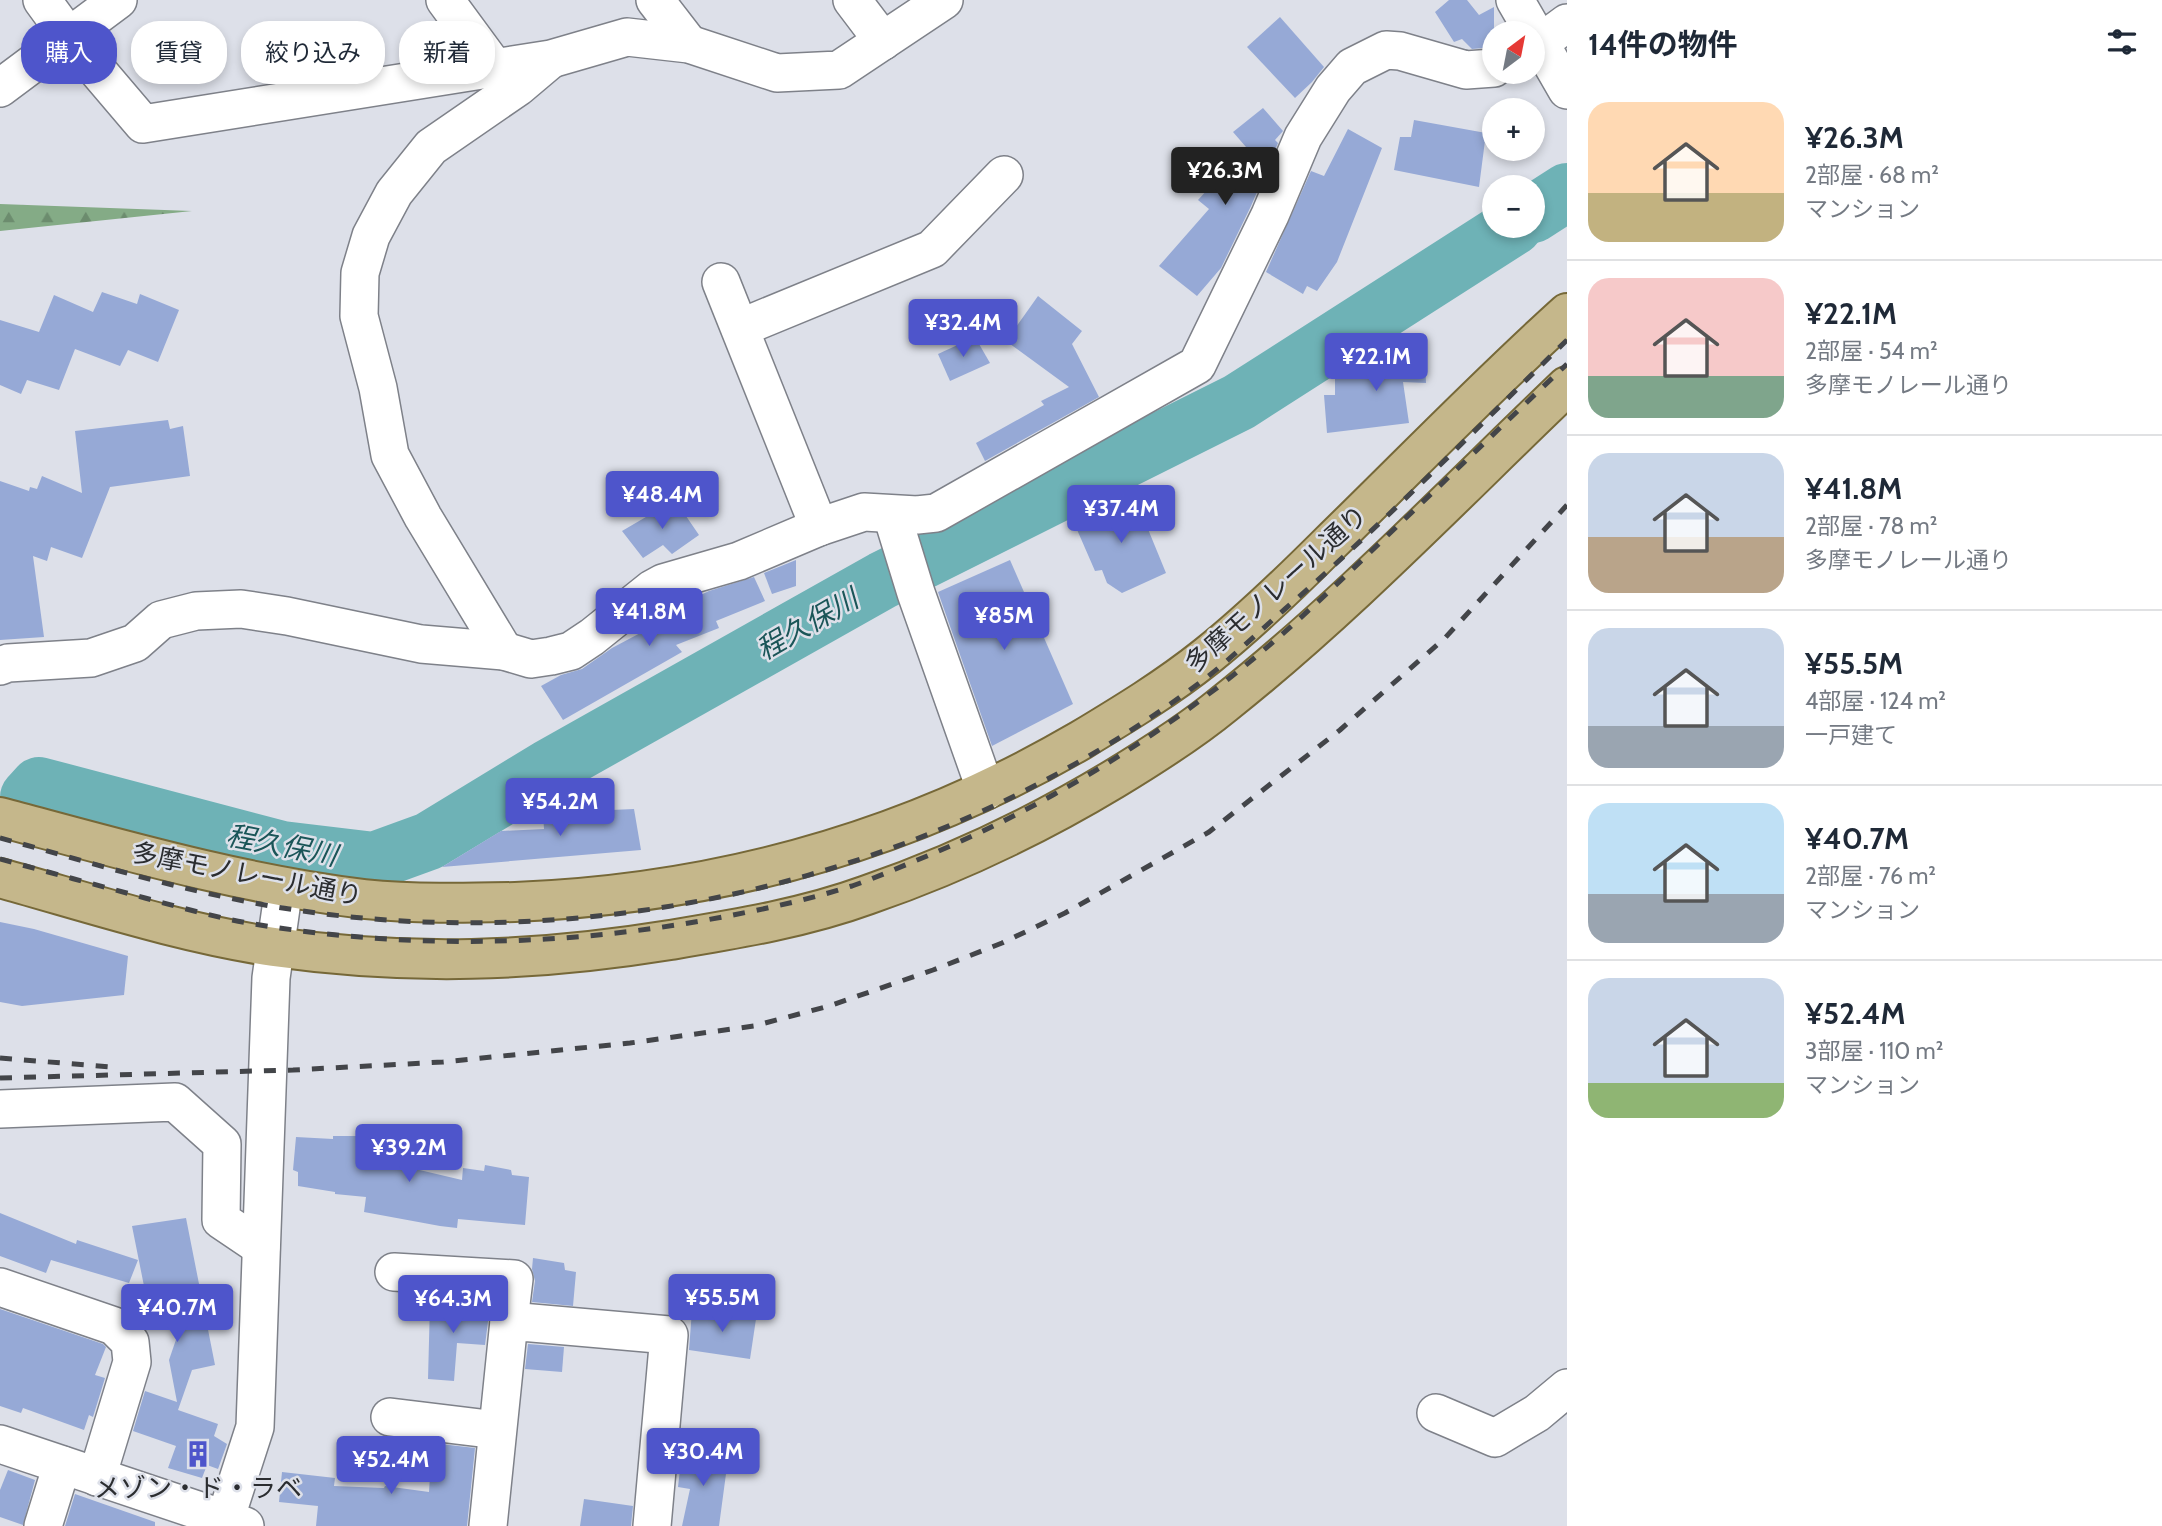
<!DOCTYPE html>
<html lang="ja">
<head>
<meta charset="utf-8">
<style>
	:root { --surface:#fff; --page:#f2f2f3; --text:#1f2937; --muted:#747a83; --line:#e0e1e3; --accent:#4e55cb }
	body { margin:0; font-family:Cabin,"Noto Sans JP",sans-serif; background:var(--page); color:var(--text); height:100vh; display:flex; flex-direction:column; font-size:26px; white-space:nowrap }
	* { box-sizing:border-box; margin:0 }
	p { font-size:23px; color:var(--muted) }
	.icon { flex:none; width:38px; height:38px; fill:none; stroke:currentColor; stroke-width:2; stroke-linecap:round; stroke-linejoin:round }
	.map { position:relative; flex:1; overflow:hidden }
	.details { display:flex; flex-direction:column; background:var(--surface); width:595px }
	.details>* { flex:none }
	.hud { position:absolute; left:21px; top:21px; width:665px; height:63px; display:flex; gap:14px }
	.needle { width:46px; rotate:32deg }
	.fabs { position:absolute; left:1482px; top:21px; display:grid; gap:14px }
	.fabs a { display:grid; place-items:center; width:63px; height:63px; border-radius:50%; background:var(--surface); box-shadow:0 4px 10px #0003; font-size:35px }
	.price { position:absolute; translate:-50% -60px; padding:0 16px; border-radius:7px; background:var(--accent); color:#fff; font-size:23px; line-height:46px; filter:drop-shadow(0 2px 4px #0008) }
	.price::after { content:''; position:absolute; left:50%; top:42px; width:21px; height:16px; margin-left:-10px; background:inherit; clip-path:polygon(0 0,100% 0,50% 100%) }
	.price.current { background:#222; color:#fff }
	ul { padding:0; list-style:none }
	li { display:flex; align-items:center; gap:21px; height:175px; padding:0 21px }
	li+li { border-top:2px solid var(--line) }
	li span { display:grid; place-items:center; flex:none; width:196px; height:140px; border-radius:21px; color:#555 }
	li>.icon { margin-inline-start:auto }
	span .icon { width:84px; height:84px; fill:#fffc; stroke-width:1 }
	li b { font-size:30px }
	h2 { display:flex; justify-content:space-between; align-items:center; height:84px; padding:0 21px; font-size:30px }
	.tag { padding:0 24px; border-radius:28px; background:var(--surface); box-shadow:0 4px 10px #0003; font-size:24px; line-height:63px }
	.tag.current { background:var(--accent); color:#fff }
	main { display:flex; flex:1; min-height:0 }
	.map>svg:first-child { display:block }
	.forest { fill:url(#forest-firs) }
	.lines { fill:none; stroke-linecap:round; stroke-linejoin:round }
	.river { stroke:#6eb2b6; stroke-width:58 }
	.building { fill:#96a9d6 }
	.minor-casing { stroke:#7e8189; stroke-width:40 }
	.major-casing { stroke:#766838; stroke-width:42 }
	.minor { stroke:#fff; stroke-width:37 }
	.major { stroke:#c5b78b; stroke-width:38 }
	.rail { stroke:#434549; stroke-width:5; stroke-dasharray:12 12; stroke-linecap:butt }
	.labels { text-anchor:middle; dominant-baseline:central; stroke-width:5; stroke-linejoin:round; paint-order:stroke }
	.street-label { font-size:26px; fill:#2b2d30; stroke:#dde0e9 }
	.poi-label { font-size:26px; fill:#2b2d30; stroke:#dde0e9 }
	.water-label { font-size:28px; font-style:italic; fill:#1a5558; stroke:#dde0e9 }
</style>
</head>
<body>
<main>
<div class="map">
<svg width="1567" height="1526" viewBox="0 0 1567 1526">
	<defs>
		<pattern id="forest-firs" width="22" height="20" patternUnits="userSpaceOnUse" patternTransform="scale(1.75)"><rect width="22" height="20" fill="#84ab86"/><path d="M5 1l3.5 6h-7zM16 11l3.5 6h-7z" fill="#6c8c6e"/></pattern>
	</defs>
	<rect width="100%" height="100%" fill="#dde0e9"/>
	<path class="forest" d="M0,204l192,7 -192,20z"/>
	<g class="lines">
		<g class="river">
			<path d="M1533,214l34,-22"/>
			<path d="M29,797l10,-11 243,64 92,11 55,-20 120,-73 334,-188 356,-178 275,-176"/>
		</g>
	</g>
	<g class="building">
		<path d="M1449,0h18l12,15 15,-8v40l-22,2 -10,-10 -8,3 -19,-30z"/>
		<path d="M1280,17l44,50 -12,15 -17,16 -48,-51z"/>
		<path d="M1263,108l20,23 -8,9 3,3 -27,63 -30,62 -24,28 -38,-30 50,-57 -11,-9 48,-53 -13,-15z"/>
		<path d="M1414,120l72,13 -7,54 -85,-17 6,-33h11z"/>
		<path d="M1348,129l34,19 -45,114 -20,29 -10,-5 -4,8 -37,-22 45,-101 13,5z"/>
		<path d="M102,292l35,12 3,-10 39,16 -21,52 -30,-12 -8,16 -45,-17 -16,41 -32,-10 -6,14 -21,-9v-65l39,12 15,-37 39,17z"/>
		<path d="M1038,296l44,35 -10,13 27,53 -114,64 -9,-18 68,-38 -3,-4 28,-14 -63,-46z"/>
		<path d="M975,337l15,26 -40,18 -12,-27z"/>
		<path d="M1424,340l2,43 -23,-1 6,41 -82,10 -3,-38h11v-19l64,-8 -3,-25z"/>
		<path d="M168,420l2,9 13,-3 7,50 -80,11 -28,71 -31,-11 -4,14 -14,-5 11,81 -44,3v-159l29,10 1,-4 7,2 5,-13 40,17 -7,-62z"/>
		<path d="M1134,495l32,78 -44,20 -15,-10 -5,-13 -7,1 -20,-46 9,-4 -1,-6z"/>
		<path d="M675,500l24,35 -27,19 -9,-9 -20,13 -21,-27z"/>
		<path d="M796,560v26l-24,8 -8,-21z"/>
		<path d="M1010,560l63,144 -81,42 -54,-154z"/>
		<path d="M754,577l11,24 -49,20 3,7 -43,17 6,7 -119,68 -22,-34 20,-11 21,-6 30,-21 66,-35 -3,-6 34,-16z"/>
		<path d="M634,809l7,41 -199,17 59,-36 43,-2 -1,-16z"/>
		<path d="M0,922l34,7 94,27 -4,39 -102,11 -22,-4z"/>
		<path d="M333,1136h32l-1,9 28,6 1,8h19l-1,9 51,12 1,-12 21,3 1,-6 26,5 1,5 17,2 -4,48 -67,-6 -1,9 -17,-2 -76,-14 2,-15 -31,-3v-2l-37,-6v-14l-5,-2 3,-33 37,2z"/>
		<path d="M0,1213l76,31 1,-4 61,20 -9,23 -78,-23 -5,13 -46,-17z"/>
		<path d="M186,1218l29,147 -23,5 -14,40 40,14 -4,12 13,8 -9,25 -11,-4 -5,13 -34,-10 8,-22 -43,-15 12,-40 32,11 -8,-42 11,-32 -30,-12 -18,-90z"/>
		<path d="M533,1258l31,5 1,7 11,2 -3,34 -41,-4 3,-21 -3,-12z"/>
		<path d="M430,1303l60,3 -5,39 -28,-2 -3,38 -26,-2z"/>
		<path d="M0,1309l103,35 3,3 -11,28 10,3 -12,39 -4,-2 -5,15 -61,-22 -2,5 -21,-7z"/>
		<path d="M692,1310l64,9 -6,40 -61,-9z"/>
		<path d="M528,1344l36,3 -2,25 -37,-3z"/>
		<path d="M432,1443l43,5 -8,78h-151l2,-20 -39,-4 3,-30 53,6 -1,8 50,2 1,-2 44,6z"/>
		<path d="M682,1452l46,7 -9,67h-37l8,-37 -12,-2z"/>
		<path d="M8,1470l27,10 -12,45 -23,-8v-27z"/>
		<path d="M75,1494l80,28v4h-90z"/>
		<path d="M584,1499l49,7 -2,20h-51z"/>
	</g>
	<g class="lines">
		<defs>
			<g id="minor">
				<path d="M42,0l27,37 74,87 408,-65 76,-22 62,7 88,29 62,-3 105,-70"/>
				<path d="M445,0l50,68"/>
				<path d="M655,0l34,44"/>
				<path d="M852,0l31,41"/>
				<path d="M1515,0l52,90"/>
				<path d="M1533,48l34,-25"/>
				<path d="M0,88l118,-88"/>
				<path d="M721,282l98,245"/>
				<path d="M740,328l192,-79 72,-74"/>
				<path d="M892,515l24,78 70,198"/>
				<path d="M504,651l-81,-134 -33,-62 -12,-67 -19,-72 1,-43 11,-37 23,-43 37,-46 87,-60 32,-27"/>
				<path d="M0,666l8,-3 83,-5 44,-15 26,-23 35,-9 45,-2 46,7 134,28 83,7 27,8 20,-3 20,-5 21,-14 60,-48 11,-6 76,-22 80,-34 45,-15 53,3 19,-2 261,-148 73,-150 33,-78 30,-48 19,-22 34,-17 14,1 66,19 28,-2"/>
				<path d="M0,1109l175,-7 47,42 -1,76 40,27"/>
				<path d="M394,1272l120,7 -5,42"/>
				<path d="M0,1287l114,39 16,16 2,20 -35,115"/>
				<path d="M1436,1413l59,25 42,-25 30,-25"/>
				<path d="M390,1417l107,13"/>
				<path d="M0,1444l245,82"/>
				<path d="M43,1526l19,-61"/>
				<path d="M223,1526l32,-99 16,-449 13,-91"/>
				<path d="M488,1526l21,-205 160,14 -17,191"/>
			</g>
			<g id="major">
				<path d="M0,817c120,32 240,67 364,82 50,5 101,4 151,3 202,-8 391,-60 566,-162 43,-26 86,-52 126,-84 44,-35 84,-74 124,-114 78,-76 155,-156 236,-229"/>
				<path d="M0,878c90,25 181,55 274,69 136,19 260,15 396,-7 66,-11 134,-22 197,-45 87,-30 169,-69 247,-116 38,-23 76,-47 110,-75 121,-96 231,-211 343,-318"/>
			</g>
		</defs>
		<use href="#minor" class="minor-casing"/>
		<use href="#major" class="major-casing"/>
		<use href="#minor" class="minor"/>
		<use href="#major" class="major"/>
		<g class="rail">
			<path d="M0,838c82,22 165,48 249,64 326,63 682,-19 949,-218 30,-22 58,-50 87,-75 98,-85 189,-178 282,-269"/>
			<path d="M0,859c48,13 97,26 145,39 34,9 69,19 103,25 152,26 307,24 458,-3 50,-9 98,-19 146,-34 20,-7 39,-15 58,-23 104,-42 202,-97 292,-164 67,-49 126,-106 186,-164 60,-57 119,-114 179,-171"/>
			<path d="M0,1058l111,9"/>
			<path d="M0,1078l293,-8 150,-8 187,-19 124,-17 75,-20 104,-36 69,-27 63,-30 144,-81 131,-102 105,-92 122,-133"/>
		</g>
	</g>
	<defs>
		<symbol id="building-bare" viewBox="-9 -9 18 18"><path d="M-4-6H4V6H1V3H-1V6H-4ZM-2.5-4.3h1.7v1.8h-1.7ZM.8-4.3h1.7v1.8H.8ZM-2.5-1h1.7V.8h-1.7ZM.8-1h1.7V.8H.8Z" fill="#4e55cb" stroke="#dde0e9" stroke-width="2.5" paint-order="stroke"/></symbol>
	</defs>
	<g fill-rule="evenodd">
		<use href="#building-bare" x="179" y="1435" width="38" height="38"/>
	</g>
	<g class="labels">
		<g class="street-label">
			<text transform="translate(1276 589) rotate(-42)">多摩モノレール通り</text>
			<text transform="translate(247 874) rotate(11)">多摩モノレール通り</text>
		</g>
		<g class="poi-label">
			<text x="198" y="1488">メゾン・ド・ラベ</text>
		</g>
		<g class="water-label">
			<text transform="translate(807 624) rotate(-30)">程久保川</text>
			<text transform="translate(282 845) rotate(11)">程久保川</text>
		</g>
	</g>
</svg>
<div class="fabs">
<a><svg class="needle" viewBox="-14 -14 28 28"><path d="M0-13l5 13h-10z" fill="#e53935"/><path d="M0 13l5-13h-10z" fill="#747a83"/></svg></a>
<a>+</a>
<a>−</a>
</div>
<b class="price current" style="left:1225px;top:207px">¥26.3M</b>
<b class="price" style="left:963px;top:359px">¥32.4M</b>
<b class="price" style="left:1376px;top:393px">¥22.1M</b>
<b class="price" style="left:662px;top:531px">¥48.4M</b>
<b class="price" style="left:1121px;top:545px">¥37.4M</b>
<b class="price" style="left:649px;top:648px">¥41.8M</b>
<b class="price" style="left:1004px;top:652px">¥85M</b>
<b class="price" style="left:560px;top:838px">¥54.2M</b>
<b class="price" style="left:409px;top:1184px">¥39.2M</b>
<b class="price" style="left:722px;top:1334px">¥55.5M</b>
<b class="price" style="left:453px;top:1335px">¥64.3M</b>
<b class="price" style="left:177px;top:1344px">¥40.7M</b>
<b class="price" style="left:703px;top:1488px">¥30.4M</b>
<b class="price" style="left:391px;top:1496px">¥52.4M</b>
<div class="hud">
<a class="tag current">購入</a>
<a class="tag">賃貸</a>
<a class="tag">絞り込み</a>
<a class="tag">新着</a>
</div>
</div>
<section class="details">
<h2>14件の物件<svg class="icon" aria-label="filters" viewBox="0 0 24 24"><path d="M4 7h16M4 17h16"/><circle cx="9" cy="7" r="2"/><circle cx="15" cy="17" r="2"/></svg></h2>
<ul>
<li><span style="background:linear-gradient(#ffd9b3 65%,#c2b280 0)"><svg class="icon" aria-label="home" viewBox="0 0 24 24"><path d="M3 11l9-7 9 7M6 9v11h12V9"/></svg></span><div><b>¥26.3M</b><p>2部屋 · 68 m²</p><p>マンション</p></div></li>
<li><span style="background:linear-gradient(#f6c9c9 70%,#7fa58c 0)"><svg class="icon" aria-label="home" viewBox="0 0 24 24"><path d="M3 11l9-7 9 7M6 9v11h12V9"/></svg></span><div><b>¥22.1M</b><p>2部屋 · 54 m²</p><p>多摩モノレール通り</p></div></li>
<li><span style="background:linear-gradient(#c9d6e8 60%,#b9a48a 0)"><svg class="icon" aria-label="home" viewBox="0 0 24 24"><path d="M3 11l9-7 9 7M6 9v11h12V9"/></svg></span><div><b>¥41.8M</b><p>2部屋 · 78 m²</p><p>多摩モノレール通り</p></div></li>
<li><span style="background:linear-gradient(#c9d6e8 70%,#9aa5b1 0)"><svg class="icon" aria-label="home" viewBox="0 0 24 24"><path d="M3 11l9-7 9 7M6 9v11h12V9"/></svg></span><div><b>¥55.5M</b><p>4部屋 · 124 m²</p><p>一戸建て</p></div></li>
<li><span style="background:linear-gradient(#bfe0f5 65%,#9aa5b1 0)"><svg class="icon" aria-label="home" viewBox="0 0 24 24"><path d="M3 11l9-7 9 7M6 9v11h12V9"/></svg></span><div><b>¥40.7M</b><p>2部屋 · 76 m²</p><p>マンション</p></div></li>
<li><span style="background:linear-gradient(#c9d6e8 75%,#8fb573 0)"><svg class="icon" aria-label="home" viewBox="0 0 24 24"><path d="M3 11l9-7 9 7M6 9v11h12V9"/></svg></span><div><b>¥52.4M</b><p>3部屋 · 110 m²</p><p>マンション</p></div></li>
</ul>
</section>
</main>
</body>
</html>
